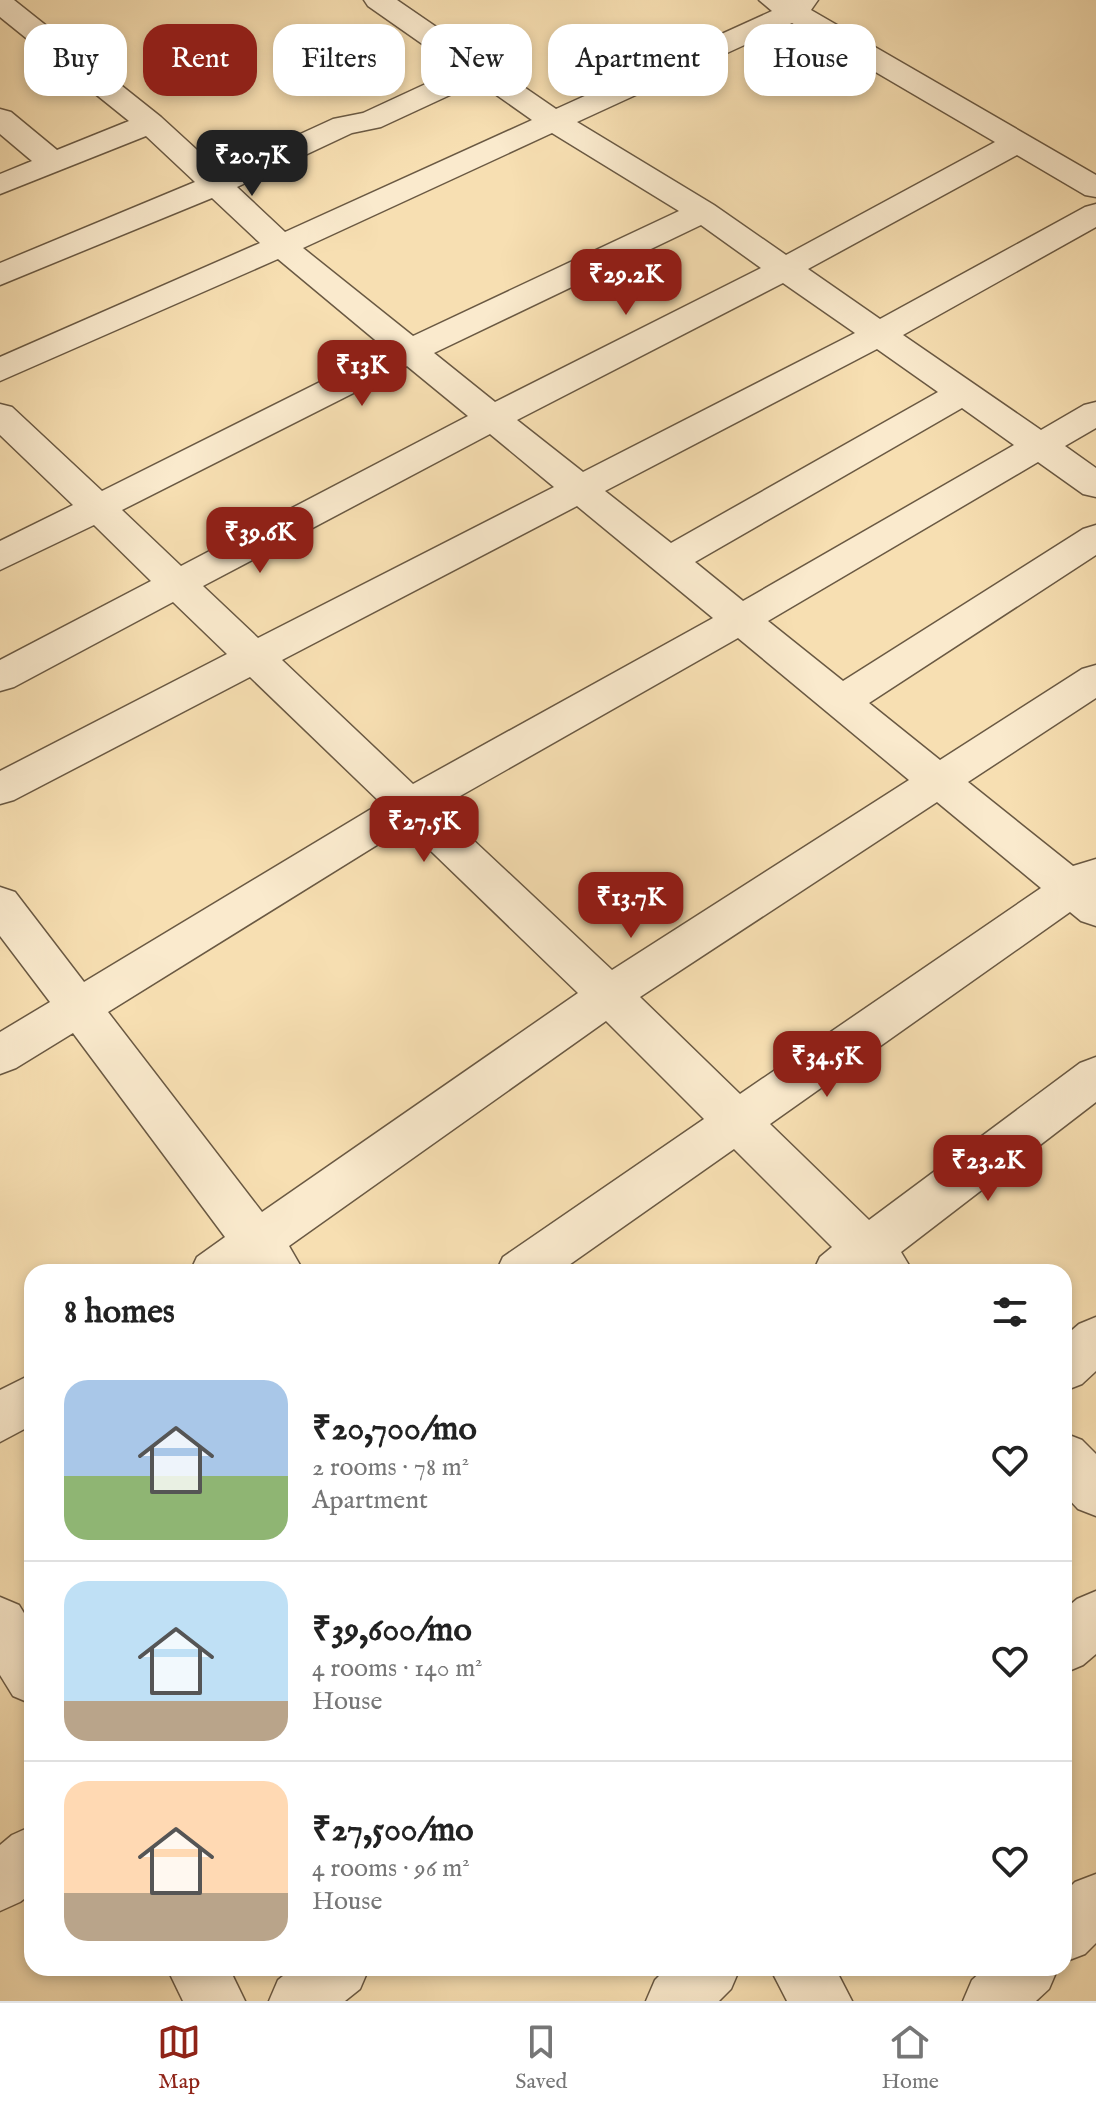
<!DOCTYPE html>
<html lang="en">
<head>
<meta charset="utf-8">
<style>
	:root { --surface:#fff; --page:#f6f6f6; --text:#222; --muted:#767676; --line:#e0e0e0; --accent:#8f2418 }
	body { margin:0; font-family:"IM FELL English",serif; background:var(--page); color:var(--text); height:100vh; display:flex; flex-direction:column; font-size:30px; white-space:nowrap }
	* { box-sizing:border-box; margin:0 }
	p { font-size:26px; color:var(--muted) }
	.icon { flex:none; width:44px; height:44px; fill:none; stroke:currentColor; stroke-width:2; stroke-linecap:round; stroke-linejoin:round }
	.map { position:relative; flex:1; overflow:hidden }
	.panel { position:absolute; left:24px; top:1264px; width:1048px; height:712px; display:flex; flex-direction:column; background:var(--surface); border-radius:24px; box-shadow:0 4px 12px #0003 }
	.panel>* { flex:none }
	.banner { position:absolute; left:24px; top:24px; width:1048px; height:72px; display:flex; gap:16px }
	.price { position:absolute; translate:-50% -68px; padding:0 18px; border-radius:16px; background:var(--accent); color:#fff; font-size:26px; line-height:52px; filter:drop-shadow(0 2px 4px #0008) }
	.price::after { content:''; position:absolute; left:50%; top:48px; width:24px; height:18px; margin-left:-12px; background:inherit; clip-path:polygon(0 0,100% 0,50% 100%) }
	.price.on { background:#222; color:#fff }
	ul { padding:0; list-style:none }
	li { display:flex; align-items:center; gap:24px; height:200px; padding:0 40px }
	li+li { border-top:2px solid var(--line) }
	li span { display:grid; place-items:center; flex:none; width:224px; height:160px; border-radius:24px; color:#555 }
	li>.icon { margin-inline-start:auto }
	span .icon { width:96px; height:96px; fill:#fffc; stroke-width:1 }
	li b { font-size:34px }
	h2 { display:flex; justify-content:space-between; align-items:center; height:96px; padding:0 40px; font-size:34px }
	.tag { padding:0 28px; border-radius:24px; background:var(--surface); box-shadow:0 4px 12px #0003; font-size:28px; line-height:72px }
	.tag.on { background:var(--accent); color:#fff }
	.tab-bar { display:flex; justify-content:space-around; align-items:center; height:112px; border-top:2px solid var(--line); background:var(--surface); font-size:22px; color:var(--muted) }
	.tab-bar a { display:grid; justify-items:center; gap:4px }
	.tab-bar .on { color:var(--accent) }
	.map>svg:first-child { display:block }
	.lines { fill:none; stroke-linecap:round; stroke-linejoin:round }
	.minor-casing { stroke:#6a5943; stroke-width:3 }
	.minor { fill:#faeacd; fill-rule:evenodd }
</style>
</head>
<body>
<div class="map">
<svg width="1096" height="2001" viewBox="0 0 1096 2001">
	<rect width="100%" height="100%" fill="#f7dfb2"/>
	<filter id="stains"><feTurbulence type="fractalNoise" baseFrequency=".0025" numOctaves="4"/><feColorMatrix values="0 0 0 0 .2 0 0 0 0 .09 0 0 0 0 .02 0 0 0 .5 -.17"/></filter>
	<radialGradient id="worn" r=".72"><stop offset=".6" stop-color="#630" stop-opacity="0"/><stop offset="1" stop-color="#630" stop-opacity=".3"/></radialGradient>
	<g class="lines">
		<defs>
			<g id="minor">
				<path d="M0,0h14l147,117 59,54 113,-52 30,-6 95,-44 -90,-63 -4,-6h33l159,109 216,-98 -13,-11h59l-7,10 285,165v22l-11,-2 -68,-40 -209,114 72,50 205,-112 11,-3v23l-193,108 138,95 43,-25 12,-3v26l-31,18 31,22v29l-13,-3 -45,-32 -270,159 75,60 240,-152 13,-4v30l-227,148 71,57 142,-91 14,-4v33l-128,84 105,84 23,-7v67l-15,-5 -11,-9 -300,212 99,96 211,-157 16,-6v45l-195,150 12,20h-100l7,-15 12,-10 -98,-98 -175,123h-63l7,-15 201,-138 -98,-98 -317,225 15,26h-114l7,-15 28,-20 -152,-204 -57,35 -16,6v-42l50,-30 -50,-66v-49l15,5 69,90 297,-179 -131,-126 -236,123 -14,4v-33l227,-117 -54,-52 -159,85 -14,4v-31l151,-79 -57,-56 -94,45v-29l73,-36 -73,-70v-31l12,3 90,84 284,-142 -108,-90 -278,122v-24l260,-114 -48,-45 -212,87v-22l195,-81 -49,-46 -146,58v-20l32,-13 -32,-27v-25l11,3 46,38 72,-29 -129,-104zM792,23l203,119 -209,113 -72,-50 -137,-83zM478,82l54,38 -247,112 -48,-45 115,-54 29,-6zM552,133l127,78 -266,125 -110,-88zM701,225l60,43 -266,134 -61,-49zM783,283l72,50 -272,139 -66,-52zM877,349l61,43 -267,151 -66,-52zM407,366l61,50 -287,150 -59,-56zM962,408l52,37 -271,156 -48,-39zM490,434l64,53 -296,151 -55,-52zM577,506l136,112 -300,166 -131,-124zM738,638l171,142 -297,190 -173,-162zM937,802l104,86 -301,206 -100,-97zM406,827l172,166 -316,219 -154,-200z"/>
				<path d="M1096,1317v54l-14,13 -18,7v-54l15,-13z"/>
				<path d="M32,1374v51l-32,17v-52z"/>
				<path d="M1064,1433l18,7 14,14v62l-18,-7 -14,-15z"/>
				<path d="M1096,1591v63l-13,11 -19,8v-63l13,-11z"/>
				<path d="M0,1597l19,8 13,21v78l-19,-8 -13,-21z"/>
				<path d="M32,1826v67l-12,9 -20,9v-66l12,-10z"/>
				<path d="M1096,1874v69l-11,11 -21,8v-69l11,-11z"/>
				<path d="M167,1968h62l16,33h-62z"/>
				<path d="M293,1968h76l-9,21 -15,12h-76l9,-21z"/>
				<path d="M667,1968h73l-9,21 -12,12h-73l9,-21z"/>
				<path d="M770,1968h65l17,33h-65z"/>
				<path d="M985,1968h73l-9,21 -13,12h-73l9,-21z"/>
			</g>
		</defs>
		<use href="#minor" class="minor-casing"/>
		<use href="#minor" class="minor"/>
	</g>
	<rect width="100%" height="100%" filter="url(#stains)"/>
	<rect width="100%" height="100%" fill="url(#worn)"/>
</svg>
<b class="price on" style="left:252px;top:198px">₹20.7K</b>
<b class="price" style="left:626px;top:317px">₹29.2K</b>
<b class="price" style="left:362px;top:408px">₹13K</b>
<b class="price" style="left:260px;top:575px">₹39.6K</b>
<b class="price" style="left:424px;top:864px">₹27.5K</b>
<b class="price" style="left:631px;top:940px">₹13.7K</b>
<b class="price" style="left:827px;top:1099px">₹34.5K</b>
<b class="price" style="left:988px;top:1203px">₹23.2K</b>
<div class="banner">
<a class="tag">Buy</a>
<a class="tag on">Rent</a>
<a class="tag">Filters</a>
<a class="tag">New</a>
<a class="tag">Apartment</a>
<a class="tag">House</a>
</div>
<section class="panel">
<h2>8 homes<svg class="icon" aria-label="filters" viewBox="0 0 24 24"><path d="M4 7h16M4 17h16"/><circle cx="9" cy="7" r="2"/><circle cx="15" cy="17" r="2"/></svg></h2>
<ul>
<li><span style="background:linear-gradient(#a9c7e8 60%,#8fb573 0)"><svg class="icon" aria-label="home" viewBox="0 0 24 24"><path d="M3 11l9-7 9 7M6 9v11h12V9"/></svg></span><div><b>₹20,700/mo</b><p>2 rooms · 78 m²</p><p>Apartment</p></div><svg class="icon" aria-label="heart" viewBox="0 0 24 24"><path d="M12 20l-8-8c-3-5 5-10 8-4 3-6 11-1 8 4z"/></svg></li>
<li><span style="background:linear-gradient(#bfe0f5 75%,#b9a48a 0)"><svg class="icon" aria-label="home" viewBox="0 0 24 24"><path d="M3 11l9-7 9 7M6 9v11h12V9"/></svg></span><div><b>₹39,600/mo</b><p>4 rooms · 140 m²</p><p>House</p></div><svg class="icon" aria-label="heart" viewBox="0 0 24 24"><path d="M12 20l-8-8c-3-5 5-10 8-4 3-6 11-1 8 4z"/></svg></li>
<li><span style="background:linear-gradient(#ffd9b3 70%,#b9a48a 0)"><svg class="icon" aria-label="home" viewBox="0 0 24 24"><path d="M3 11l9-7 9 7M6 9v11h12V9"/></svg></span><div><b>₹27,500/mo</b><p>4 rooms · 96 m²</p><p>House</p></div><svg class="icon" aria-label="heart" viewBox="0 0 24 24"><path d="M12 20l-8-8c-3-5 5-10 8-4 3-6 11-1 8 4z"/></svg></li>
</ul>
</section>
</div>
<nav class="tab-bar">
<a class="on"><svg class="icon" aria-label="map" viewBox="0 0 24 24"><path d="M3 6l6-2 6 2 6-2v14l-6 2-6-2-6 2zM9 4v14M15 6v14"/></svg>Map</a>
<a><svg class="icon" aria-label="saved" viewBox="0 0 24 24"><path d="M7 4h10v16l-5-4-5 4z"/></svg>Saved</a>
<a><svg class="icon" aria-label="home" viewBox="0 0 24 24"><path d="M3 11l9-7 9 7M6 9v11h12V9"/></svg>Home</a>
</nav>
</body>
</html>
